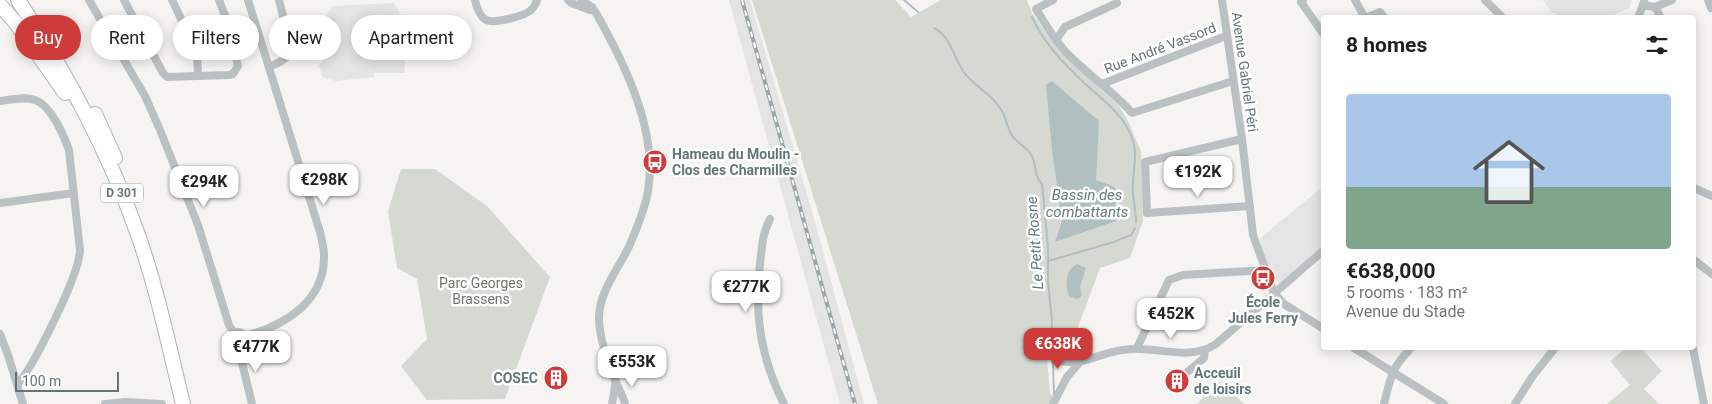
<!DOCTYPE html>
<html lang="en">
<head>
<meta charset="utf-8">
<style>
	:root { --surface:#fff; --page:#f2f2f2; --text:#202124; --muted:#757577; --line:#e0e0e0; --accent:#cd3c3b }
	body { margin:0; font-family:Roboto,sans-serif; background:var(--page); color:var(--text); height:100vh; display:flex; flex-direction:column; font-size:19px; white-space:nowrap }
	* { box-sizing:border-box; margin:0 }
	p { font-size:16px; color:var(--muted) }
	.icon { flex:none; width:28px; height:28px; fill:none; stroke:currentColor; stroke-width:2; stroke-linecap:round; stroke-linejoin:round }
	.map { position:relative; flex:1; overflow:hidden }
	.side { position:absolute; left:1321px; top:15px; width:375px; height:335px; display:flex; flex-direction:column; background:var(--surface); border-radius:5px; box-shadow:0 2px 12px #0003 }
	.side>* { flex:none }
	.guide { position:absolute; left:15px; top:15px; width:475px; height:45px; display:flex; gap:10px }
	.scale { position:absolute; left:15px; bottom:12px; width:104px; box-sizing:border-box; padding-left:5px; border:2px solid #64757a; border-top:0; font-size:14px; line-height:18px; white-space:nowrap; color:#64757a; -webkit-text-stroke:4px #fff; paint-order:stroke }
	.price { position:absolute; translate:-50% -42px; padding:0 11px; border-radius:10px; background:#fff; color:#222; font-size:16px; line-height:32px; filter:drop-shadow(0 1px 2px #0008) }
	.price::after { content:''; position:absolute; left:50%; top:30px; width:15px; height:11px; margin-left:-8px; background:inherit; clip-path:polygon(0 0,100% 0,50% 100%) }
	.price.current { background:var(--accent); color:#fff }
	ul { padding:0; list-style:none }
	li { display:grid; align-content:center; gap:10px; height:265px; padding:0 25px }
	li+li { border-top:1px solid var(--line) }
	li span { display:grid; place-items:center; height:155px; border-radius:5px; color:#555 }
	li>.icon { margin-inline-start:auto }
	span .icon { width:90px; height:90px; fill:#fffc; stroke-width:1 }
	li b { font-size:21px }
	h2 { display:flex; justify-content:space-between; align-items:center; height:60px; padding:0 25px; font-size:21px }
	.chip { padding:0 18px; border-radius:22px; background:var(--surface); box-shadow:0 2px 12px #0003; font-size:18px; line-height:45px }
	.chip.current { background:var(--accent); color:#fff }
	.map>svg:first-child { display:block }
	.built { fill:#e3e4e3 }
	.green { fill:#d6d9d2 }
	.water { fill:#b0c0c0 }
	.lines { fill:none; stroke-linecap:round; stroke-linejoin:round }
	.stream { stroke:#b0c0c0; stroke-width:2 }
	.highway-casing { stroke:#afb4b5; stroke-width:16 }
	.street { stroke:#bbc0c2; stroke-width:8 }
	.highway { stroke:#fff; stroke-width:14 }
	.rail-casing { stroke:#9ba4a6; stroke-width:4 }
	.rail { stroke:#fff; stroke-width:2; stroke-dasharray:5.5; stroke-linecap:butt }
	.labels { text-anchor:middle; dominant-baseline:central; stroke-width:5; stroke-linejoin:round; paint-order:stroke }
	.shield { fill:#fff; stroke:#929ea2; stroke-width:1 }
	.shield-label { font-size:12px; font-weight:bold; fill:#64757a }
	.street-label { font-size:14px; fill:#64757a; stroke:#fff }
	.poi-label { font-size:14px; font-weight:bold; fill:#64757a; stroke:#fff; text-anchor:start }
	.park-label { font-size:14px; fill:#6d7766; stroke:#fff }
	.water-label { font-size:15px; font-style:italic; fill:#637b7c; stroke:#fff }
</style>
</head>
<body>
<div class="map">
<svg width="1712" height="404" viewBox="0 0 1712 404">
	<rect width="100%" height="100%" fill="#f5f4f2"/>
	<g class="built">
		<path d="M729,0h21l64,218 50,186h-24z"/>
		<path d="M1543,0h89l-3,8 -20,9 -44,1 -14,-6z"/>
		<path d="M394,3l17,32 -4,1 -3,4 -3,9 3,1 1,23h-31v4l-39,4 -6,-4 -1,3 -6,-4v-4l-2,-1 1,-3 -3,-1 9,-11 -8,-5 -1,-5 2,-3 -1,-6 4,-1 -4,-8 13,-22z"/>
		<path d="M1320,189l4,5v51l-44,39 -14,-14 -6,-32z"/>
	</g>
	<g class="green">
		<path d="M752,0h143l16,17 30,-17h86l5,13 27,38 59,54 9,14 14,32 2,70 -13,37 -30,10 -23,62 -1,21 -29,6 3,36 7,11h-179z"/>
		<path d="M401,169h34l52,37 63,71 -45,122 -78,1 -26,-34 26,-27 -10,-60 -20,-11 -9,-57z"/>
		<path d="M1626,348h15l21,23 -18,18 15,15h-52l23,-19 -20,-24z"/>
		<path d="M1219,381l25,23h-47z"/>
	</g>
	<g class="water">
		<path d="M1052,81l47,40 -3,59 19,7 1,34 -61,21 7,-21 -10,-70 -6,-66z"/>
		<path d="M1077,264l9,4 -6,19 2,9 -5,3 -8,-3c-4,-11 -4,-26 8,-32z"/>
	</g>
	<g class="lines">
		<g class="stream">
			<path d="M904,0l14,12"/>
			<path d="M1032,17c12,28 39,54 61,74 15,13 32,27 39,47 7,18 -1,39 1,57 1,9 3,18 3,27"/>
			<path d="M934,28c17,9 19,28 29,43 11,16 31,24 40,42 4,8 4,16 10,24 5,6 16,12 19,19 5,11 1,18 10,28l6,62v36l4,38 -1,34 2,10 1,31"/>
			<path d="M1048,261l66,-19 17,-7 4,-7"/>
		</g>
		<defs>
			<g id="highway">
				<path d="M18,0c48,72 90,150 119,232 20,56 32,115 46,172"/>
				<path d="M0,5l15,17 50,71"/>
				<path d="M95,114l20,44"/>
			</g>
		</defs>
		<use href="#highway" class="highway-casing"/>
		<g class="street">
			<path d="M89,0l56,96 15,34 38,95 31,100 5,8"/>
			<path d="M124,0l39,73 4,4 62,-2 4,-1 5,-8 -10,-43 -9,-23"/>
			<path d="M172,0l25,52 1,23"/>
			<path d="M475,0c1,6 5,17 11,20 8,4 39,-4 45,-10 3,-3 5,-6 6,-10"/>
			<path d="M568,0l3,3 19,7"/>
			<path d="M581,0l11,7 4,6c29,51 62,118 52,178 -3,18 -10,34 -17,51 -10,24 -32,48 -32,76 0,20 9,43 16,62 3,8 8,15 10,24"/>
			<path d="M1053,0l-17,9c9,14 17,29 28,41 21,23 48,40 68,63l101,-32"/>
			<path d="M1222,0l20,139 11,96 21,58 10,11 40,25"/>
			<path d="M1303,0l-2,2 23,33"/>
			<path d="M1355,0l10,18"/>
			<path d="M1485,0l18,18"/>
			<path d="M1708,0l3,8"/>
			<path d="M1643,5l12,2 17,-7"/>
			<path d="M1655,7l5,9"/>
			<path d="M1366,18l14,-6 5,6"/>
			<path d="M1638,18l6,-16"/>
			<path d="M279,28l5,-8 -5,-20"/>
			<path d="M1056,40l9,-13 52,-24"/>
			<path d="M269,67l11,-5 51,-40"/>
			<path d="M1102,84l124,-48"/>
			<path d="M0,101c11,-1 25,-5 35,-1 16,5 29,36 34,50l11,100c-1,26 -45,113 -62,134"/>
			<path d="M1242,139l-97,23 2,51 103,-7"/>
			<path d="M1694,188l18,8"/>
			<path d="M0,203l74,-10"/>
			<path d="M770,219c-8,16 -8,28 -10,45 -6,51 1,95 24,140"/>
			<path d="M1694,260l18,14"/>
			<circle cx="238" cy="339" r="7"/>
			<path d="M0,334l8,21 15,49"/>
			<path d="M245,336c39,-10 80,-34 79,-81 0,-7 -2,-15 -4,-23l-72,-232"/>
			<path d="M238,346l14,58"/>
			<path d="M1137,348l32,-68 14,-5 83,-5"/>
			<path d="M1354,348l90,56"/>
			<path d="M1693,348l11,56"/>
			<path d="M1056,361c8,0 18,3 26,0 19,-5 36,-13 56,-12 27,0 54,11 78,-5l108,-94"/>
			<path d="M1185,374l19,-16 1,-8"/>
			<path d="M105,404l20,-2 37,2"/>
			<path d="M612,404l4,-23"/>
			<path d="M1053,404l14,-27 13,-15"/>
			<path d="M1384,404c7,-28 7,-35 27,-56"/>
			<path d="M1515,404l17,-27 23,-29"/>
		</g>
		<use href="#highway" class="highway"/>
		<defs>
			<path id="rail" d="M742,0l113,404"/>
		</defs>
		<use href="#rail" class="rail-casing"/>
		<use href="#rail" class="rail"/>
	</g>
	<defs>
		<symbol id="bus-disc" viewBox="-11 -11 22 22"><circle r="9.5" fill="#cd3c3b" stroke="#fff"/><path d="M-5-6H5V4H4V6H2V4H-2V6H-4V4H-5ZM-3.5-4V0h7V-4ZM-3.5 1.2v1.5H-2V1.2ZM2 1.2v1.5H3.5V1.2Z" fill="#fff"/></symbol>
		<symbol id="building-disc" viewBox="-11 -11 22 22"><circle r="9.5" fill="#cd3c3b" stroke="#fff"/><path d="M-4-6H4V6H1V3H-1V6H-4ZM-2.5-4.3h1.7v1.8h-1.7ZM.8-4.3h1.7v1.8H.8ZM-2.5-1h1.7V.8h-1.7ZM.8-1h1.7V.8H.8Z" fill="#fff"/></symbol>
	</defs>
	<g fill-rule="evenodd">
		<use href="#bus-disc" x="641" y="148" width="28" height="28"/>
		<use href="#bus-disc" x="1249" y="264" width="28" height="28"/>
		<use href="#building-disc" x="542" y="364" width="28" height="28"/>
		<use href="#building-disc" x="1163" y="367" width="28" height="28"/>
	</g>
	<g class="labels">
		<rect class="shield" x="101" y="183.5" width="42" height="19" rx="4"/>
		<g class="shield-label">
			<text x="122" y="193">D 301</text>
		</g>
		<g class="street-label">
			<text transform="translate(1160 48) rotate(-21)">Rue André Vassord</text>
			<text transform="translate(1245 72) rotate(82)">Avenue Gabriel Péri</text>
		</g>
		<g class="poi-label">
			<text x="672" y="154">Hameau du Moulin -<tspan x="672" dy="16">Clos des Charmilles</tspan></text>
			<text x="1263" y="302" text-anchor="middle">École<tspan x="1263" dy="16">Jules Ferry</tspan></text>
			<text x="1194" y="373">Acceuil<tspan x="1194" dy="16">de loisirs</tspan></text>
			<text x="538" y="378" text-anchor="end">COSEC</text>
		</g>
		<g class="park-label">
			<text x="481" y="283">Parc Georges<tspan x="481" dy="16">Brassens</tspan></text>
		</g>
		<g class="water-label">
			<text x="1087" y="195">Bassin des<tspan x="1087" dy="17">combattants</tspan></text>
			<text transform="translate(1035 243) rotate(-94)">Le Petit Rosne</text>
		</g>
	</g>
</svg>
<div class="scale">100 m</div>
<b class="price" style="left:1198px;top:198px">€192K</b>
<b class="price" style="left:324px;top:206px">€298K</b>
<b class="price" style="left:204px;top:208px">€294K</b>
<b class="price" style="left:746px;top:313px">€277K</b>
<b class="price" style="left:1171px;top:340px">€452K</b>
<b class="price current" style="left:1058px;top:370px">€638K</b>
<b class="price" style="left:256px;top:373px">€477K</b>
<b class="price" style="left:632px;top:388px">€553K</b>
<div class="guide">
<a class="chip current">Buy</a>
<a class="chip">Rent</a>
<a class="chip">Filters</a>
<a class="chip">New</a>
<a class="chip">Apartment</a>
</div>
<section class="side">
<h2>8 homes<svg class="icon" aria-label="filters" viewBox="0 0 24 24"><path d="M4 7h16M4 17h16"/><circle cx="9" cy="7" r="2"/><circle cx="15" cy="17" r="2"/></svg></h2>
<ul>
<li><span style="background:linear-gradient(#a9c7e8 60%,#7fa58c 0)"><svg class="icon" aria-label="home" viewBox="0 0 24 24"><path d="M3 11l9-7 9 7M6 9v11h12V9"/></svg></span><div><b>€638,000</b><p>5 rooms · 183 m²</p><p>Avenue du Stade</p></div></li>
</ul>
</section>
</div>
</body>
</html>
